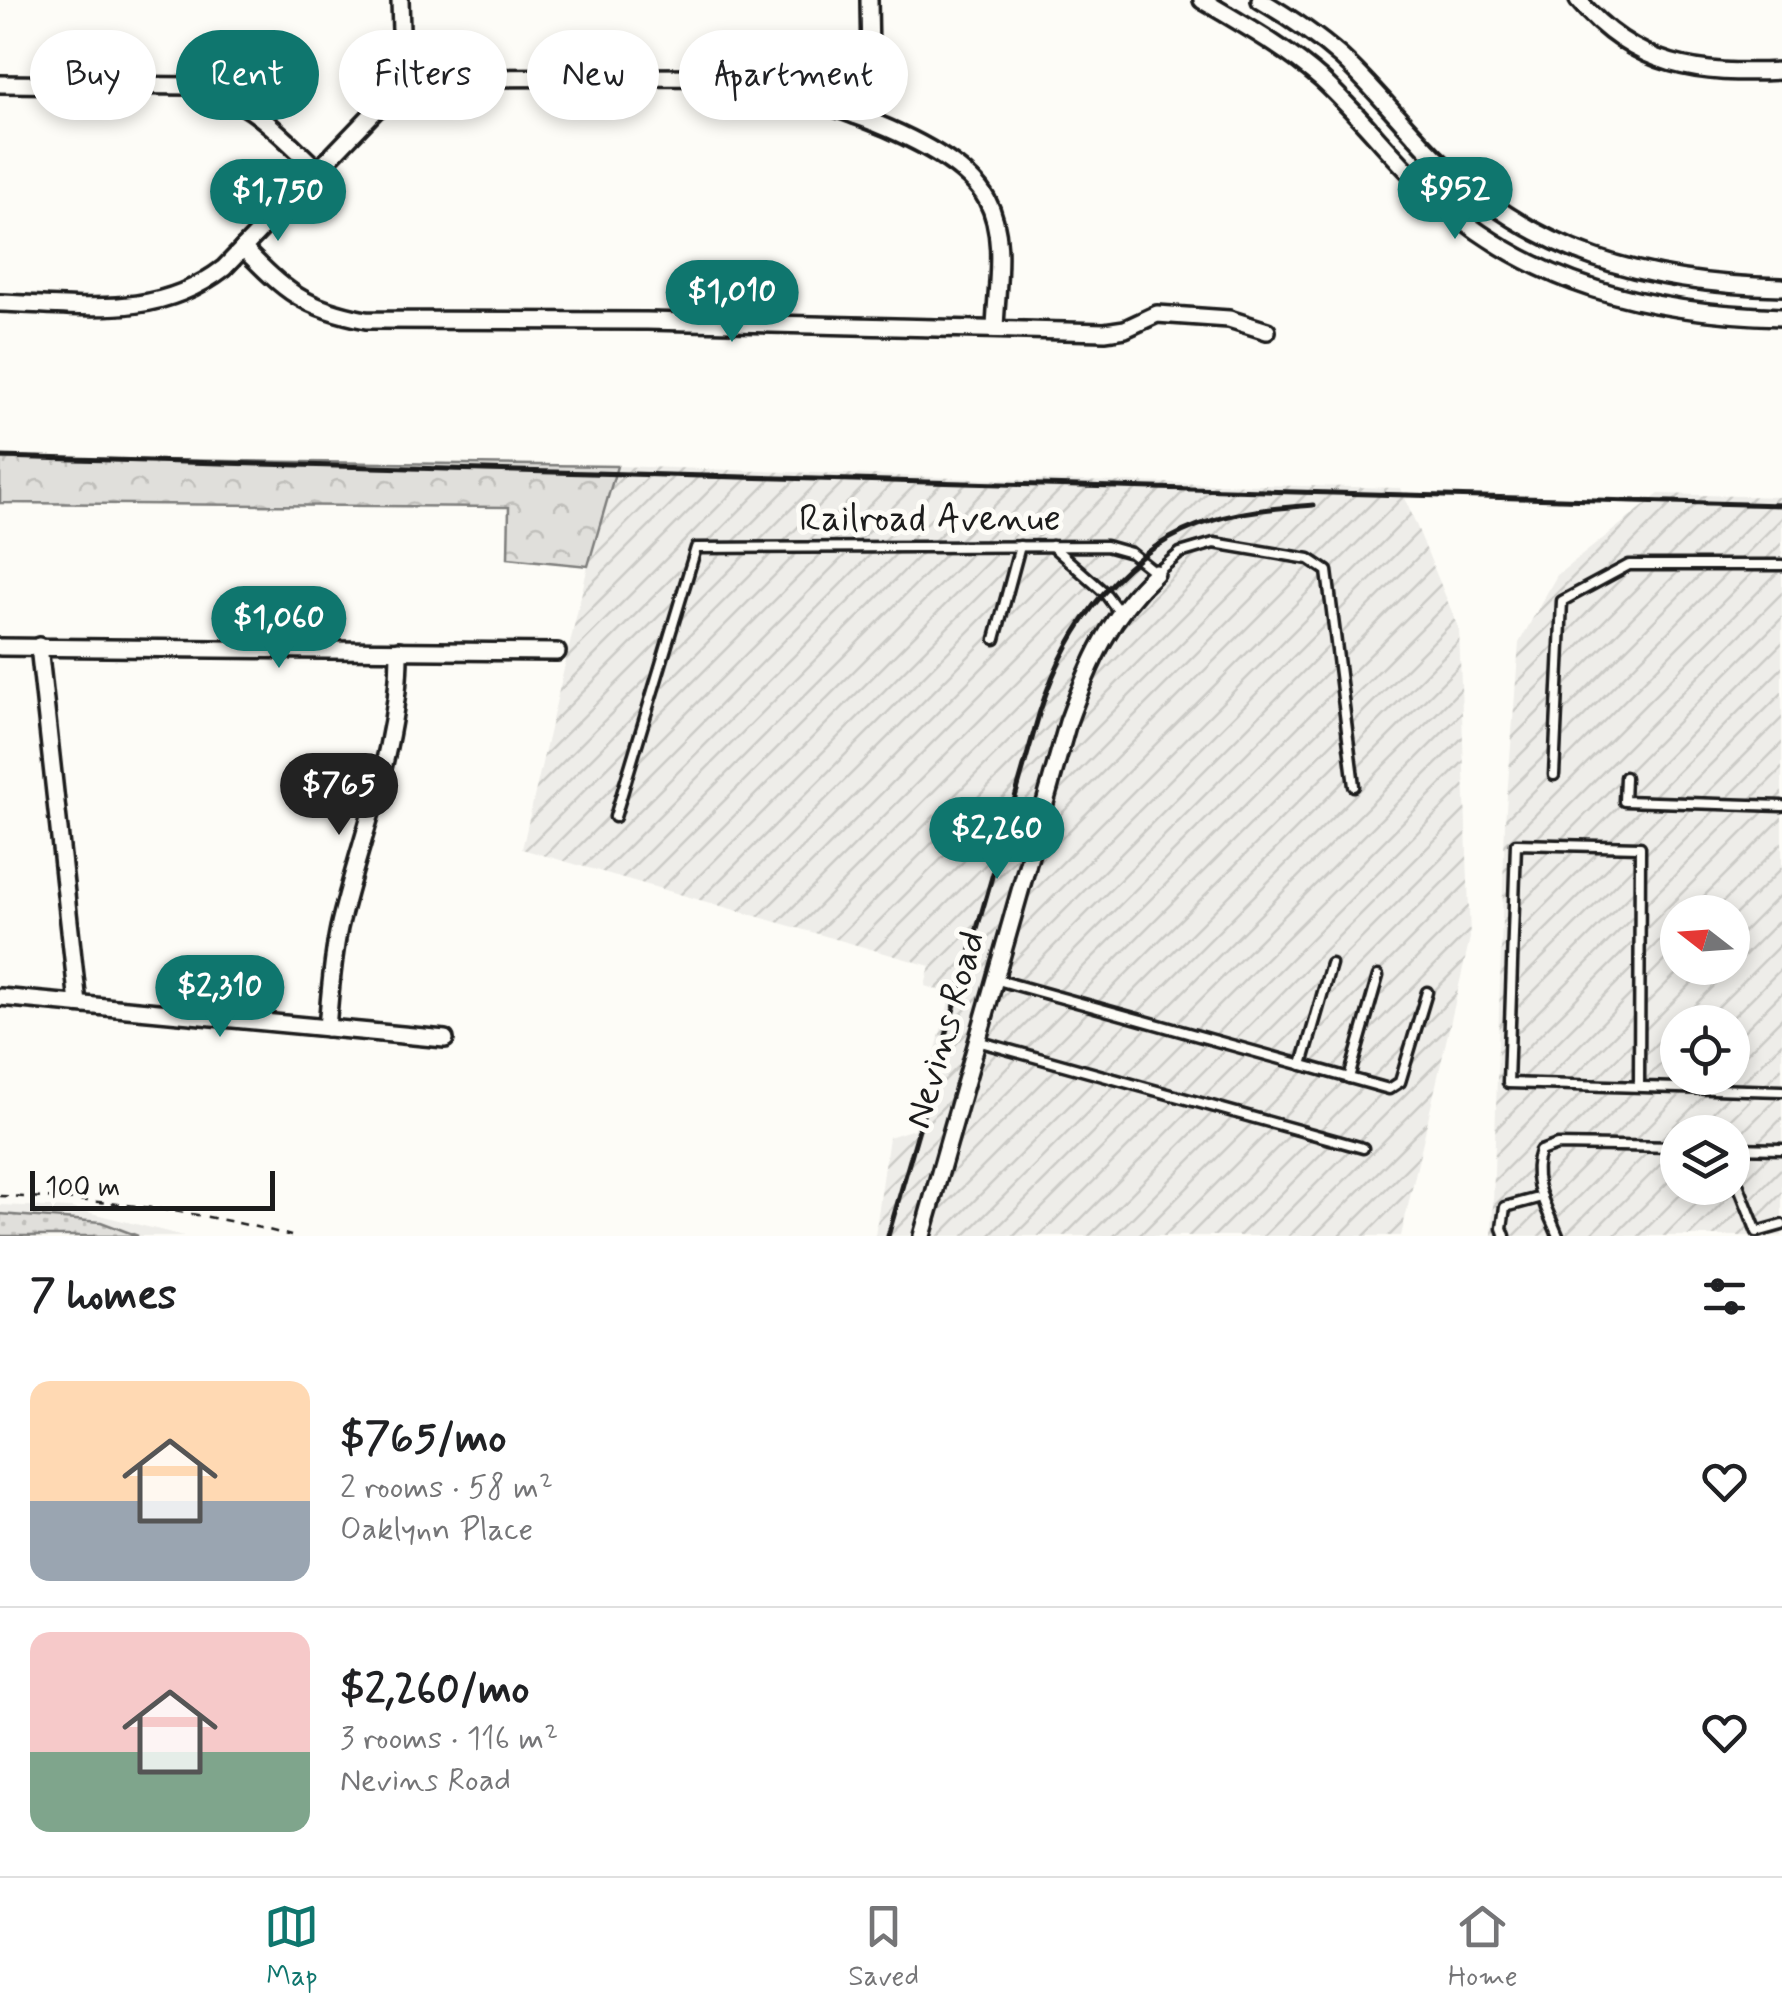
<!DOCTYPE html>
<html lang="en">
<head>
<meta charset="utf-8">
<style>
	:root { --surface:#fff; --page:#f6f6f6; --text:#202124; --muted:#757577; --line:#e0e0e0; --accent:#0f766e }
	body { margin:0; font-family:Mynerve,sans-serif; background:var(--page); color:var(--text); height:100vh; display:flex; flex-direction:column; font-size:38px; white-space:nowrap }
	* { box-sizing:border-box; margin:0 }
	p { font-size:32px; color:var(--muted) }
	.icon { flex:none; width:55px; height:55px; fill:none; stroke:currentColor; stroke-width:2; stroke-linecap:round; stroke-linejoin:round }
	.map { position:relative; height:1236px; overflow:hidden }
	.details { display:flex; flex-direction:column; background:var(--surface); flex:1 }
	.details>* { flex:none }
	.top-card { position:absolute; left:30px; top:30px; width:1000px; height:90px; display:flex; gap:20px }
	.needle { width:65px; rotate:287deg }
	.buttons { position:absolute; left:1660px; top:895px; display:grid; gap:20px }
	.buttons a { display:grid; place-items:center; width:90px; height:90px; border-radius:50%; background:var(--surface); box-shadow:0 5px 15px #0003; font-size:50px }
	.scale { position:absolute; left:30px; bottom:25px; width:245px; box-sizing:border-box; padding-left:10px; border:5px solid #1c1c1c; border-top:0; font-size:28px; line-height:35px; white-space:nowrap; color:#1c1c1c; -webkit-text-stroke:8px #fdfcf7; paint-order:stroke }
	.price { position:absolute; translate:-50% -85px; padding:0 22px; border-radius:35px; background:var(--accent); color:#fff; font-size:32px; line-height:65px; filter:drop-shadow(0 2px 5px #0008) }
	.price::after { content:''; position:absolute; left:50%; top:60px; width:30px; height:22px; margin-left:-15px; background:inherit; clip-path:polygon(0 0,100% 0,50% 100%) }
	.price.current { background:#222; color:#fff }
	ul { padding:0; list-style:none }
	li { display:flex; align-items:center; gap:30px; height:250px; padding:0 30px }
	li+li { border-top:2px solid var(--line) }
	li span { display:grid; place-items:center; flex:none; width:280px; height:200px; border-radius:20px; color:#555 }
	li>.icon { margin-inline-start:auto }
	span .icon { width:120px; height:120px; fill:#fffc; stroke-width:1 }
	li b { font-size:42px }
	h2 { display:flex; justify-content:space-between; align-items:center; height:120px; padding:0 30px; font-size:42px }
	.pill { padding:0 35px; border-radius:45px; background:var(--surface); box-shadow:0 5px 15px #0003; font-size:35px; line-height:90px }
	.pill.current { background:var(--accent); color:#fff }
	.dock { display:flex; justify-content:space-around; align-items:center; height:140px; border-top:2px solid var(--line); background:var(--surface); font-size:28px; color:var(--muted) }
	.dock a { display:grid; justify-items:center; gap:5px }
	.dock .current { color:var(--accent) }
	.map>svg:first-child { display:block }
	.built { fill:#eeede9 }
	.industrial { fill:url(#industrial-furrows); fill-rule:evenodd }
	.grass { fill:url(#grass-dots); stroke:#7e7e7c; stroke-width:2.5 }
	.forest { fill:url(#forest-crowns); stroke:#7e7e7c; stroke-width:2.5 }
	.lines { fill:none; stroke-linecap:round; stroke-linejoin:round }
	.lane-casing { stroke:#1c1c1c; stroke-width:15 }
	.street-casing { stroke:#1c1c1c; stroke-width:22 }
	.path { stroke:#1c1c1c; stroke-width:2.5; stroke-dasharray:8 8; stroke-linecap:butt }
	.lane { stroke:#fdfcf7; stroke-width:8 }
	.street { stroke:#fdfcf7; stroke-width:15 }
	.rail { stroke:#1c1c1c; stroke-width:5 }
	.labels { text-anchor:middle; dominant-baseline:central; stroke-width:10; stroke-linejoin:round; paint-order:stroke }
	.street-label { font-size:38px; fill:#1c1c1c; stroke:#fdfcf7 }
</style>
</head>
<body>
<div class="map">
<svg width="1782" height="1236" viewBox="0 0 1782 1236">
	<defs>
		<pattern id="industrial-furrows" width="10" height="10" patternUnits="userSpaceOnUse" patternTransform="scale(2.5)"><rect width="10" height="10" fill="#eeede9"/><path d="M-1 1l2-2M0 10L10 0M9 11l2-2" fill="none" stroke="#cccbc7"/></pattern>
		<pattern id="grass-dots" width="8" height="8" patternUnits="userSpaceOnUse" patternTransform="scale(2.5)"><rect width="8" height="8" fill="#e0dfdb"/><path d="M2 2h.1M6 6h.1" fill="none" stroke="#c0bfbb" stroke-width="1.8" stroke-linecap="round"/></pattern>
		<pattern id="forest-crowns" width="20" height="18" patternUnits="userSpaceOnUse" patternTransform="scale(2.5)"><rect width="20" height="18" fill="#e0dfdb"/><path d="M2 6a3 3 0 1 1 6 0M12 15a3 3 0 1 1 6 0" fill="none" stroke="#c0bfbb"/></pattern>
	</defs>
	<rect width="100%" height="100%" fill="#fdfcf7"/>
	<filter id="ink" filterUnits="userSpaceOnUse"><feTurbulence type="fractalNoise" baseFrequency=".01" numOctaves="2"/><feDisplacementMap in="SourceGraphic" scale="20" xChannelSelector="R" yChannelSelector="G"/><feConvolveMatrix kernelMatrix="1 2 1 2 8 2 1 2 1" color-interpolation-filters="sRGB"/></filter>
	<g filter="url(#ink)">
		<path class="built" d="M0,1205l71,3 113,28h-184z"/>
		<g class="industrial">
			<path d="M617,466l367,13 417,9 58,141 11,309 -69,298h-526l14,-99 25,-8 37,-135 -26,-8 5,-20 -408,-117 66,-283z"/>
			<path d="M1659,494l123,3v739h-290l13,-414 14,-179 38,-68zM1678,912h54v56h-54zM1678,1022h54v56h-54zM1678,1132h54v56h-54z"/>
		</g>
		<path class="grass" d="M0,1214l101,8 37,14h-138z"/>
		<path class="forest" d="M0,458l617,8 -29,100 -80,-8 1,-51 -509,-4z"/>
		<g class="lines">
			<defs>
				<g id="lane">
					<path d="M1052,546l52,46 15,20"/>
					<path d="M995,639l25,-93"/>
					<path d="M1554,775l8,-174 67,-36h153"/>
					<path d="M1625,777l-1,24 158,5"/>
					<path d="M615,817l81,-269 410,-2 25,7 25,20 24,-20 34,-10 95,16 18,12 27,215"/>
					<path d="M994,979l395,110 11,-7 27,-90"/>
					<path d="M977,1041l386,107"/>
					<path d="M1302,1065l29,-101"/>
					<path d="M1349,1078l29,-102"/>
					<path d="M1639,1085l1,-238 -124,-3 -8,239 274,8"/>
					<path d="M1732,1148l50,1"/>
					<path d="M1732,1169l25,63 25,-7"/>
					<path d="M1505,1236l-3,-8 3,-21 37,-10"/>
					<path d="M1558,1236c-11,-28 -29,-55 -18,-85l17,-6 121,2"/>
				</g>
				<g id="street">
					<path d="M1202,0c42,25 84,48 120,80 39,36 71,79 110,115 102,92 216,118 350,122"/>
					<path d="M1260,0c29,17 56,35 81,57 34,31 62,68 94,100 100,98 211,127 347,130"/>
					<path d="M1578,0c58,68 121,75 204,71"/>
					<path d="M0,84l192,2c55,9 87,48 126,84"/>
					<path d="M403,92l43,-14 269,-1c70,12 237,58 272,123 20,37 9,89 8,129"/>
					<path d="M855,115l15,-54 -1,-61"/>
					<path d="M243,248c43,44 61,60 123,72l281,1 458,11 20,-3 32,-15 72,5 38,12"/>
					<path d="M0,303c82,2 155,18 224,-35l152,-158 27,-18 -3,-92"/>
					<path d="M39,646l39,358"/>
					<path d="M0,647l557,5"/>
					<path d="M0,997l445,42"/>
					<path d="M327,1028c3,-34 5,-67 12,-100 21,-91 61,-183 60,-278"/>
					<path d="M922,1236l146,-514c21,-58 42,-107 88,-149"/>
				</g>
			</defs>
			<use href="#lane" class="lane-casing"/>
			<use href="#street" class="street-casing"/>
			<path class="path" d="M0,1196c97,3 198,14 291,40"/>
			<use href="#lane" class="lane"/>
			<use href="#street" class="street"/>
			<g class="rail">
				<path d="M0,457l1782,48"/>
				<path d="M888,1236l152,-525c27,-85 84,-165 174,-191 32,-10 66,-12 99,-15"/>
			</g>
		</g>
	</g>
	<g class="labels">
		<g class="street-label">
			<text x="930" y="519">Railroad Avenue</text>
			<text transform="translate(946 1030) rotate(-74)">Nevins Road</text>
		</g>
	</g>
</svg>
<div class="buttons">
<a><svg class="needle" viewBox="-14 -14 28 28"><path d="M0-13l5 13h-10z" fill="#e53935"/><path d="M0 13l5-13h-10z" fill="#757577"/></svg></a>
<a><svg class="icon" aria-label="locate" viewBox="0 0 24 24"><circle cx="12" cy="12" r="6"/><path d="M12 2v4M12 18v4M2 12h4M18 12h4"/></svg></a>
<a><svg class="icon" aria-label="layers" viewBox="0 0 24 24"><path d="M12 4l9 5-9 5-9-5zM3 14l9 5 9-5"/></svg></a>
</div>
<div class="scale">100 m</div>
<b class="price" style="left:1455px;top:242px">$952</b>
<b class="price" style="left:278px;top:244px">$1,750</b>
<b class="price" style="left:732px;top:345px">$1,010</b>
<b class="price" style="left:279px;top:671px">$1,060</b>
<b class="price current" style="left:339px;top:838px">$765</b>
<b class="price" style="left:997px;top:882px">$2,260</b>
<b class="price" style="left:220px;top:1040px">$2,310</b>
<div class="top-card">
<a class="pill">Buy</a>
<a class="pill current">Rent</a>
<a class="pill">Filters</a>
<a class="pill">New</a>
<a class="pill">Apartment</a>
</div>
</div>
<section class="details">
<h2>7 homes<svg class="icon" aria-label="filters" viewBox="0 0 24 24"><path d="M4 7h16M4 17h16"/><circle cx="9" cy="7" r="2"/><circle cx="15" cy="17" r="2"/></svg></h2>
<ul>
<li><span style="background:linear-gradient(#ffd9b3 60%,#9aa5b1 0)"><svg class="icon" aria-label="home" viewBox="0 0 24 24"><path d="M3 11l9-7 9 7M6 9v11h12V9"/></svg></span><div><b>$765/mo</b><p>2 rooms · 58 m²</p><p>Oaklynn Place</p></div><svg class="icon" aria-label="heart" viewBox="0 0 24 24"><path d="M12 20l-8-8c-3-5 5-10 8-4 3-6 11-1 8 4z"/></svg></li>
<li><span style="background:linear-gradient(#f6c9c9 60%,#7fa58c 0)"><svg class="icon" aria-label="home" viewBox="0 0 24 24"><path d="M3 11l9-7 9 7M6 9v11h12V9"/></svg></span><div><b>$2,260/mo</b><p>3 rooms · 116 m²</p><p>Nevins Road</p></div><svg class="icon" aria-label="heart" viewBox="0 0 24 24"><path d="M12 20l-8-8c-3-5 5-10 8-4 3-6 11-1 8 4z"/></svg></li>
</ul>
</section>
<nav class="dock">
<a class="current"><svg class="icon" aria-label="map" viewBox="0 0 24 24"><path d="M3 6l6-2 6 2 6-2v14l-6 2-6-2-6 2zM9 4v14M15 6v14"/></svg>Map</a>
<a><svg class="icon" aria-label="saved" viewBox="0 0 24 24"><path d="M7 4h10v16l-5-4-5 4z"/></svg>Saved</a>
<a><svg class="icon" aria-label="home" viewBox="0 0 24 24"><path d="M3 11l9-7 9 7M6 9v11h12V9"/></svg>Home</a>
</nav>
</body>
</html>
